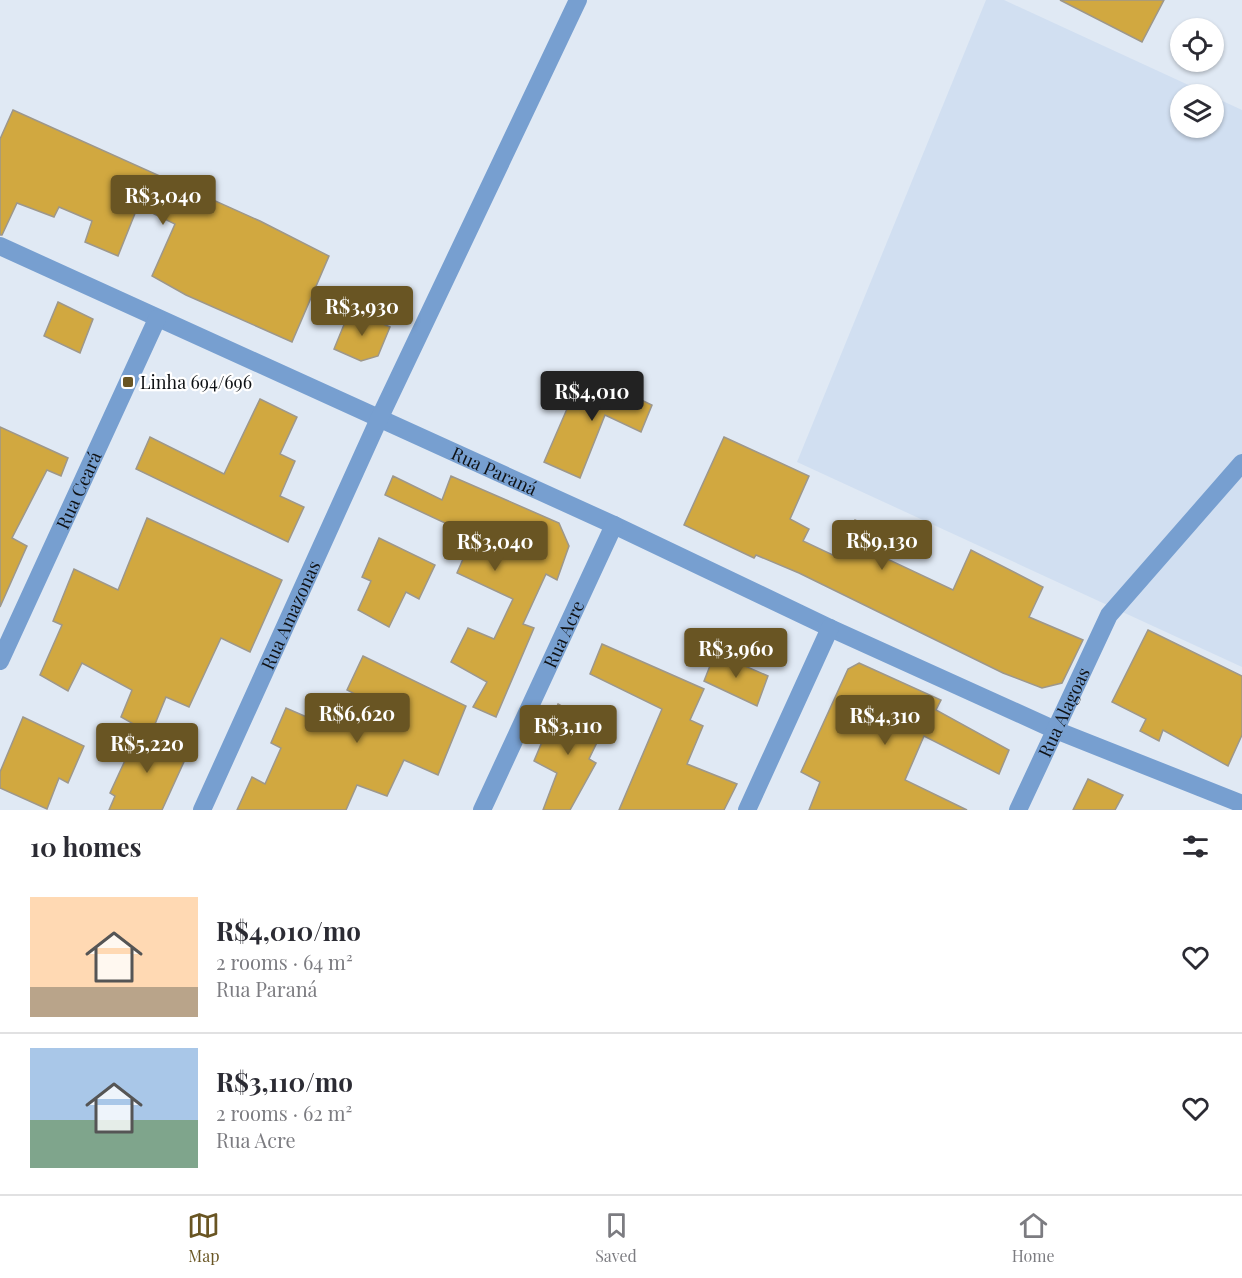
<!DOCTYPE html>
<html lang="en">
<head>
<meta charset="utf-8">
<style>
	:root { --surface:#fff; --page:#f2f2f3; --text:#2b2b33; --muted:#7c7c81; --line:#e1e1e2; --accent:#695523 }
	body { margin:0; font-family:"Playfair Display",serif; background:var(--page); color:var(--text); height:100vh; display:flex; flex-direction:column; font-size:22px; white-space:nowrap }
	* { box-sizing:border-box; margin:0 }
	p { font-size:20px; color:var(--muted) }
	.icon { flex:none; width:33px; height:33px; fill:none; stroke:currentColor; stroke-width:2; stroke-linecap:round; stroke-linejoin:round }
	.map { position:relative; height:810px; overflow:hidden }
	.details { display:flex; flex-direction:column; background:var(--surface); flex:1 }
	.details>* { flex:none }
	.controls { position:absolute; left:1170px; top:18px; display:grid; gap:12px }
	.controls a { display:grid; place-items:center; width:54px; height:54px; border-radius:50%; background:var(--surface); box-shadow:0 2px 4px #0004; font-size:30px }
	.price { position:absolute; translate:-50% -51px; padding:0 14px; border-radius:6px; background:var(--accent); color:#fff; font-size:20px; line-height:39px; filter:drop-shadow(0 2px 3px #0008) }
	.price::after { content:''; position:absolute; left:50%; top:36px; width:18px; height:14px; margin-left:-9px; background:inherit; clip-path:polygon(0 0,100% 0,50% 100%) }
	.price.active { background:#222; color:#fff }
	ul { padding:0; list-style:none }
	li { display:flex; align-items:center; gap:18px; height:150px; padding:0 30px }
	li+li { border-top:2px solid var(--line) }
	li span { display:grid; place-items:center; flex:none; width:168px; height:120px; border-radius:0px; color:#555 }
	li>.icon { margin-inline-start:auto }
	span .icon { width:72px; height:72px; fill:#fffc; stroke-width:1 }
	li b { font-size:26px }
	h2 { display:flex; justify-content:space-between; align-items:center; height:72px; padding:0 30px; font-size:26px }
	.dock { display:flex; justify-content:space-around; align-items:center; height:84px; border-top:2px solid var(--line); background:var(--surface); font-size:16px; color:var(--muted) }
	.dock a { display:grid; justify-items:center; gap:3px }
	.dock .active { color:var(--accent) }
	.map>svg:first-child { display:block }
	.built { fill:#d1dff1 }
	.building { fill:#d1a840; stroke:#9d978b; stroke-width:1.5 }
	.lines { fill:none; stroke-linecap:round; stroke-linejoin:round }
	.minor { stroke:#779fd0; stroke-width:18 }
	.poi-dot { fill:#695523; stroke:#fff; stroke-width:2 }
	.labels { text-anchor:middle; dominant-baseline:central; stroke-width:4.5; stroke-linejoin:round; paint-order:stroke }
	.poi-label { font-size:18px; fill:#0f1215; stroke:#fff; text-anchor:start }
	.street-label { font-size:18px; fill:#0f1215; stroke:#fff }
</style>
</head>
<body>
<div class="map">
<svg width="1242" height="810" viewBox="0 0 1242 810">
	<rect width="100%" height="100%" fill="#e0e9f4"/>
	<path class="built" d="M986,0h18l204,94h-28v34h34v-31l28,13v557l-445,-205z"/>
	<g class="building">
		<path d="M1060,0h104l-22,42z"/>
		<path d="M13,110l247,111 69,35 -37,86 -106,-47 -34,-19 23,-52 -37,-18 -20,50 -33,-14 7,-21 -33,-14 -5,10 -37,-14 -15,32h-2v-96z"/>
		<path d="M58,302l35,17 -13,34 -36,-17z"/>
		<path d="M350,310l40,17 -12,29 -17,5 -27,-12z"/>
		<path d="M583,372l69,33 -11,27 -36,-17 -25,63 -36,-16z"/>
		<path d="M260,399l37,18 -17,37 15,7 -15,35 24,11 -16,35 -152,-73 14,-32 74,37z"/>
		<path d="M0,427l68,31 -7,18 -14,-6 -35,68 15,8 -27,61z"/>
		<path d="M724,437l85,39 -19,43 19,10 -6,12 36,17 16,-38 39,17 -9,21 68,32 18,-40 72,37 -14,30 54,23 -21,43 -20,5 -39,-15 -204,-100 -43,-18 -2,3 -70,-33z"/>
		<path d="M393,476l49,24 9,-24 108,47 10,23 -12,34 -11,-6 -23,50 11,4 -38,89 -23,-10 14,-25 -36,-20 17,-34 26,11 19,-40 -56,-26 16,-37 -88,-41z"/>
		<path d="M147,518l135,62 -32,72 -29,-14 -32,69 -23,-10 -15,37 -30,-17 11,-27 -50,-27 -14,28 -28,-16 22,-50 -9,-4 21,-52 44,21z"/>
		<path d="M379,538l56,27 -16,34 -13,-7 -17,35 -31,-17 13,-29 -9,-4z"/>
		<path d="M1148,630l94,46v59l-14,31 -65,-36 -4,11 -19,-10 6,-12 -34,-17z"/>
		<path d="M602,644l102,45 -14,31 13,6 -16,38 50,20 -13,26h-105l43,-101 -72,-35z"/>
		<path d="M715,653l53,23 -11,30 -53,-25z"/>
		<path d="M363,656l103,50 -28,69 -34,-15 -17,36 -30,-11 -11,25h-109l15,-33 13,7 16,-36 -10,-5 15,-35 53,23 18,-36 -10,-5z"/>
		<path d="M859,663l82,37 -5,10 73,40 -10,24 -75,-38 -19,44 62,30h-158l11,-28 -19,-10 47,-103z"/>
		<path d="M558,704l45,26 -14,29 7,4 -26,47h-27l14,-37 -23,-12z"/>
		<path d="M23,717l61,29 -16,37 -9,-5 -12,31 -47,-21v-16z"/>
		<path d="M140,728l48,25 -26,57h-53l6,-14 -5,-3z"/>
		<path d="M1088,779l35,16 -8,15h-42z"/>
	</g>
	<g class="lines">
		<g class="minor">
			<path id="s1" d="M0,246l614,279 216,103 223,101 189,75"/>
			<path id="s2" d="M0,661l157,-342"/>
			<path id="s3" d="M202,810l177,-391 199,-419"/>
			<path id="s4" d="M482,810l132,-285"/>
			<path d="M747,810l83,-182"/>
			<path id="s5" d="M1018,810l91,-195 133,-152"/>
		</g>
	</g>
	<rect class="poi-dot" x="122" y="376" width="12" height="12" rx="3"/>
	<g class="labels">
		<g class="poi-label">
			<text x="140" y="382">Linha 694/696</text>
		</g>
		<g class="street-label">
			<text stroke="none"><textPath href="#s1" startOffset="543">Rua Paraná</textPath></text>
			<text stroke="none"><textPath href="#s2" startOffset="188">Rua Ceará</textPath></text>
			<text stroke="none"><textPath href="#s3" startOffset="214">Rua Amazonas</textPath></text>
			<text stroke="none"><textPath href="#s4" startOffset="194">Rua Acre</textPath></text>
			<text stroke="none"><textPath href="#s5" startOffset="108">Rua Alagoas</textPath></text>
		</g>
	</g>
</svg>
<div class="controls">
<a><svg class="icon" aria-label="locate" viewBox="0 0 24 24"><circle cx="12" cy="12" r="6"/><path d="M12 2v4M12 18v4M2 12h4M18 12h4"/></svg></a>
<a><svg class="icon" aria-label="layers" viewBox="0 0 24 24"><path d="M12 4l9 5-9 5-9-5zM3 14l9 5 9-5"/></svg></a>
</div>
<b class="price" style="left:163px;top:226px">R$3,040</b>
<b class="price" style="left:362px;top:337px">R$3,930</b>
<b class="price active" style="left:592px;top:422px">R$4,010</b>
<b class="price" style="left:882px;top:571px">R$9,130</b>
<b class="price" style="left:495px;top:572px">R$3,040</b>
<b class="price" style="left:736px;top:679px">R$3,960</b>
<b class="price" style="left:357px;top:744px">R$6,620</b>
<b class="price" style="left:885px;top:746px">R$4,310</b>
<b class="price" style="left:568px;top:756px">R$3,110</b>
<b class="price" style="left:147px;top:774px">R$5,220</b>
</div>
<section class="details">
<h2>10 homes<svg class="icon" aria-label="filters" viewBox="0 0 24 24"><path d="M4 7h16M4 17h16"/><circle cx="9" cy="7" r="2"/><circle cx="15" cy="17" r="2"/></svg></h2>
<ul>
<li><span style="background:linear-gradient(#ffd9b3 75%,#b9a48a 0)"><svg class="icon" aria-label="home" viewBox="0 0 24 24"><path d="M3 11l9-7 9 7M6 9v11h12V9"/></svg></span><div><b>R$4,010/mo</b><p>2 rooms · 64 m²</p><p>Rua Paraná</p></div><svg class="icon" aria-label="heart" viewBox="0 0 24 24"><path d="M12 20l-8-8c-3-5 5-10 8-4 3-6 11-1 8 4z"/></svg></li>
<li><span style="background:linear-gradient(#a9c7e8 60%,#7fa58c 0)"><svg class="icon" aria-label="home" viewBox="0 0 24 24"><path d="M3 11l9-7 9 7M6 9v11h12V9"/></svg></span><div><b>R$3,110/mo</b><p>2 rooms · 62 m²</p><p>Rua Acre</p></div><svg class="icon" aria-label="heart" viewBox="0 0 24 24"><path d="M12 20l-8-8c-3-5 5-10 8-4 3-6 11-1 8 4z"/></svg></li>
</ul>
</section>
<nav class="dock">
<a class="active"><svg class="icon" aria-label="map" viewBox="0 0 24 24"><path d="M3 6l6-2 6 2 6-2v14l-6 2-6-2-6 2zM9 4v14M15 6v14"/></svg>Map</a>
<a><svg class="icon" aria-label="saved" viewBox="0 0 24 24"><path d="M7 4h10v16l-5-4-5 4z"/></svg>Saved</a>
<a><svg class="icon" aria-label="home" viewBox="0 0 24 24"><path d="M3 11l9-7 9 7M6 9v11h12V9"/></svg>Home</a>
</nav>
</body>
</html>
